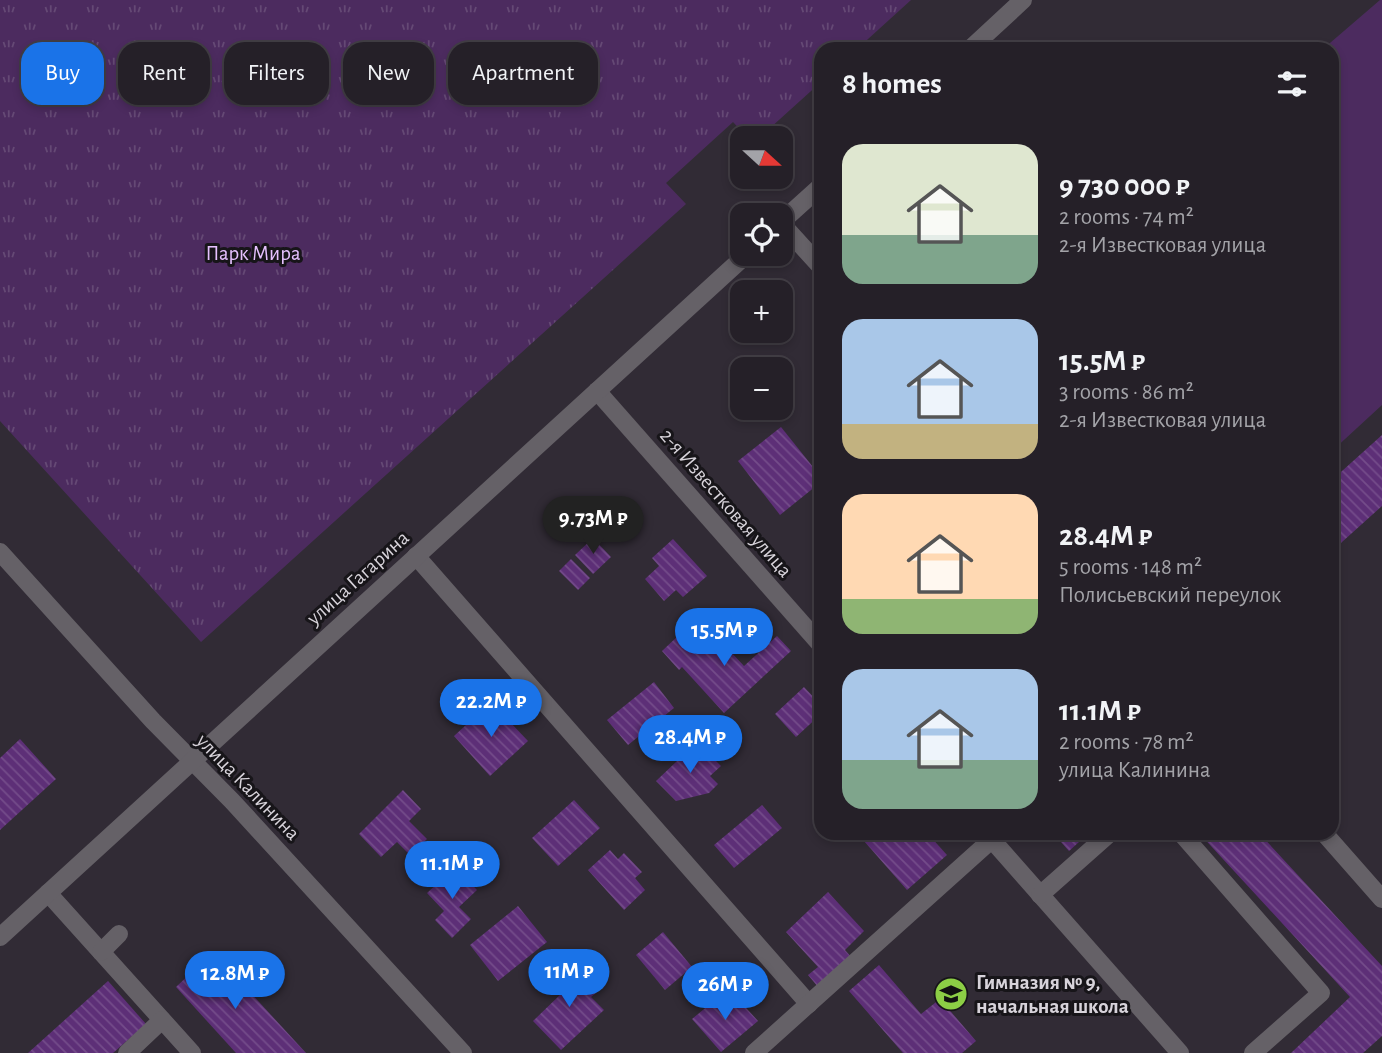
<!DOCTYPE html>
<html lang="en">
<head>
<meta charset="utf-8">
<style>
	:root { --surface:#252028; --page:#2d2830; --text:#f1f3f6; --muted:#a3a3a8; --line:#423e45; --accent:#1a73e8 }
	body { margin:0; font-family:"Alegreya Sans",sans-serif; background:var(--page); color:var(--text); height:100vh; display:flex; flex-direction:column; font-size:26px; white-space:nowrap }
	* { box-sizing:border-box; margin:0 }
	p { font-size:23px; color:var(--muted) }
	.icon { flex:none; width:38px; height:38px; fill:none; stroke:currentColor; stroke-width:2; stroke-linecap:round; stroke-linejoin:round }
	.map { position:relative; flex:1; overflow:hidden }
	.drawer { position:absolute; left:814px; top:42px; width:525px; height:798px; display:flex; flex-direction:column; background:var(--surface); border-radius:21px; box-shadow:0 4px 10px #0003,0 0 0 2px var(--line) }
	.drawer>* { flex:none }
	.top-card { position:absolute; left:21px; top:42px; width:665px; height:63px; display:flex; gap:14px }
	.needle { width:46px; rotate:111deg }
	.buttons { position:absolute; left:730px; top:126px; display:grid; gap:14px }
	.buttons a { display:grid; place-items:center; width:63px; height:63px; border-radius:14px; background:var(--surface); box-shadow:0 4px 10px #0003,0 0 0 2px var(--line); font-size:35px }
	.price { position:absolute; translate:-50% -60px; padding:0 16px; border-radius:24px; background:var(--accent); color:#fff; font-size:23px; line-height:46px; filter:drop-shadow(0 2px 4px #0008) }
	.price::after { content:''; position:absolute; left:50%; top:42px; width:21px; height:16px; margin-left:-10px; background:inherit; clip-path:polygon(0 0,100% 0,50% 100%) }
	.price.active { background:#222; color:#fff }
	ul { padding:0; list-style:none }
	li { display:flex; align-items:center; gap:21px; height:175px; padding:0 28px }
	li span { display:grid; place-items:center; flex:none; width:196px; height:140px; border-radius:21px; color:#555 }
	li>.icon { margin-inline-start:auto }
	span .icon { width:84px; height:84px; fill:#fffc; stroke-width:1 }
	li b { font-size:30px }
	h2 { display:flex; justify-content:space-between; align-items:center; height:84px; padding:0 28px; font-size:30px }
	.pill { padding:0 24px; border-radius:21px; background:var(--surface); box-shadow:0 4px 10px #0003,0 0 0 2px var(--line); font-size:24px; line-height:63px }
	.pill.active { background:var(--accent); color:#fff }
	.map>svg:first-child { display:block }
	.green { fill:#4c2b5f }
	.park { fill:url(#park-tufts) }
	.building { fill:url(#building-back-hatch) }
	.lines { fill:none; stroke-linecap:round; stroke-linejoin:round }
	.minor { stroke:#656167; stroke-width:18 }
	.labels { text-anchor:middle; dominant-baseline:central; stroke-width:6; stroke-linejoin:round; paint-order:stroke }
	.park-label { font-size:21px; fill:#e6c1ff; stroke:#171519 }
	.street-label { font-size:21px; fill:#d7d3da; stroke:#171519 }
	.poi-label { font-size:21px; font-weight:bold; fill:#d7d3da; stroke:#171519; text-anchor:start }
</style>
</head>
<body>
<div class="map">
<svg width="1382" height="1053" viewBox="0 0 1382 1053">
	<defs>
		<pattern id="park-tufts" width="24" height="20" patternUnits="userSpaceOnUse" patternTransform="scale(1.75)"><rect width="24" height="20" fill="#4c2b5f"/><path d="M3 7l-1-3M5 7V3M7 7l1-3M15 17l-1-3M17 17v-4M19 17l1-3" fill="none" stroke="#654975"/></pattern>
		<pattern id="building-back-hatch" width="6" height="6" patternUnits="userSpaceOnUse" patternTransform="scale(1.75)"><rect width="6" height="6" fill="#5d2f77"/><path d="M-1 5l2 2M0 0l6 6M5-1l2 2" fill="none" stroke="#744c8a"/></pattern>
	</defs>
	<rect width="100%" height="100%" fill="#312b35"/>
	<path class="green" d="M1380,0h2v405l-50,46v-402h-9z"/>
	<path class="park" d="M0,0h911l-54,49h-36v33l-62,56h-11l-15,-16 -67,61 20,21 -485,438 -201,-221z"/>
	<g class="building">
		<path d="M781,427l40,50v5l-41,33 -42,-54z"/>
		<path d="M1382,435v71l-50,45v-71z"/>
		<path d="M593,538l18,19 -18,17 -18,-19z"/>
		<path d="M673,539l34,37 -24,21 -7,-7 -12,11 -19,-22 14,-13 -7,-8z"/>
		<path d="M571,559l19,19 -12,12 -19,-19z"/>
		<path d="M679,635l17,19 20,-18 28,30 33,-30 14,15 -67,62 -42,-46 -3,3 -17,-19z"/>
		<path d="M654,682l20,26 -46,37 -21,-25z"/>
		<path d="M804,687l17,18v9l-25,23 -21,-23z"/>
		<path d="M491,702l37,39 -38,35 -36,-40z"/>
		<path d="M20,739l36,40 -56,51v-72z"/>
		<path d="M697,742l24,24 -11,10 8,8 -9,9 -33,8 -20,-20z"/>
		<path d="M403,790l18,19 -12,12 18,18 -17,16 -13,-13 -16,15 -22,-23z"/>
		<path d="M574,800l26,28 -42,38 -26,-28z"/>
		<path d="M762,805l20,23 -48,40 -20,-23z"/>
		<path d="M857,833h70l20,22 -40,35z"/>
		<path d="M1053,833h36l-20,18z"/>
		<path d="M1199,833h60l123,133v70l-19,17h-72l59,-56z"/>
		<path d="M610,850l8,9 6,-6 18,19 -7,6 10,12 -21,20 -36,-40z"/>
		<path d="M455,867l22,23 -18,17 12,12 -19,19 -17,-18 9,-9 -17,-18z"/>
		<path d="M828,892l36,39 -19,19 7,8 -33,30 -11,-13 10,-8 -32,-35z"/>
		<path d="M518,906l29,36 -49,39 -28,-36z"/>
		<path d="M663,932l29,35 -27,23 -29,-35z"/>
		<path d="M213,952l93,101h-70l-60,-66z"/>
		<path d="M572,964l25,28 -6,5 13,13 -43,40 -28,-29 29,-28 -10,-10z"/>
		<path d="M879,965l42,49 19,-15 36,42 -14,12h-59l-54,-62z"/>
		<path d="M108,981l38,43 -33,29h-85z"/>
		<path d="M721,995l9,11 8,-7 20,22 -37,31 -29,-33z"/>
	</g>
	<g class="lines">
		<g class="minor">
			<path d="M970,49l53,-49"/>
			<path d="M780,223l41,-37"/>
			<path d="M781,223l40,44"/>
			<path d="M597,391l224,254"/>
			<path d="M0,552l153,169 79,80 231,252"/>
			<path d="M416,556l393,448"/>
			<path d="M986,833l194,220"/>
			<path d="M1181,833l140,160 -68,60"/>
			<path d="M1324,833l58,66"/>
			<path d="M48,893l144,160"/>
			<path d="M1040,895l70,-62"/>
			<path d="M0,937l747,-683"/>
			<path d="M101,952l18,-18"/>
			<path d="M127,1053l35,-33"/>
			<path d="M754,1053l245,-220"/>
		</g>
	</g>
	<defs>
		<symbol id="school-disc" viewBox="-11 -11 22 22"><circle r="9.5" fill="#8cce45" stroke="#171519"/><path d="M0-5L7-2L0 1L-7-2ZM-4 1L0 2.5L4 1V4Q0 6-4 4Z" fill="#111"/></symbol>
	</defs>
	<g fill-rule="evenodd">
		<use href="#school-disc" x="932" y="975" width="38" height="38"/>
	</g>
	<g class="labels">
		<g class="park-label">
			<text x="253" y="253">Парк Мира</text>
		</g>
		<g class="street-label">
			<text transform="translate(726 503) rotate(49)">2-я Известковая улица</text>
			<text transform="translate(358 578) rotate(-42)">улица Гагарина</text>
			<text transform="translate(248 787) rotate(46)">улица Калинина</text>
		</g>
		<g class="poi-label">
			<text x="976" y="982">Гимназия № 9,<tspan x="976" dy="24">начальная школа</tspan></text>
		</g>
	</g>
</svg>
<div class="buttons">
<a><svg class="needle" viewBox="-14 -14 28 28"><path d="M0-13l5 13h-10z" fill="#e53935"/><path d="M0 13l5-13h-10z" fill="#a3a3a8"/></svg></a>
<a><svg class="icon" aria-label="locate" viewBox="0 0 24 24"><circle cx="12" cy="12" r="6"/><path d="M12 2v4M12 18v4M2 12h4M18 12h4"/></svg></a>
<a>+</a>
<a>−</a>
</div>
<b class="price active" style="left:593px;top:556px">9.73M ₽</b>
<b class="price" style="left:724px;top:668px">15.5M ₽</b>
<b class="price" style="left:491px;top:739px">22.2M ₽</b>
<b class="price" style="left:690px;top:775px">28.4M ₽</b>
<b class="price" style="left:452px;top:901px">11.1M ₽</b>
<b class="price" style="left:569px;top:1009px">11M ₽</b>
<b class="price" style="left:235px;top:1011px">12.8M ₽</b>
<b class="price" style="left:725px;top:1022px">26M ₽</b>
<div class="top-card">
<a class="pill active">Buy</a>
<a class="pill">Rent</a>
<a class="pill">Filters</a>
<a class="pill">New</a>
<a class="pill">Apartment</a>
</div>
<section class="drawer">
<h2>8 homes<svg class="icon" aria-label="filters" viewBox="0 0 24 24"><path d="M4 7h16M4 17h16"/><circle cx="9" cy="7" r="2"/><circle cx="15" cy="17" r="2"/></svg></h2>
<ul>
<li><span style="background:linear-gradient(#dfe7d0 65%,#7fa58c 0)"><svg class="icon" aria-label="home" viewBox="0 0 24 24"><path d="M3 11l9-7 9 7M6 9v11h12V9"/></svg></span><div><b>9 730 000 ₽</b><p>2 rooms · 74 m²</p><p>2-я Известковая улица</p></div></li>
<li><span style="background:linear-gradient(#a9c7e8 75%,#c2b280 0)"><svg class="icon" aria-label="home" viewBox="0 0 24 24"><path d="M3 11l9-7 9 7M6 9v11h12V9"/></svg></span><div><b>15.5M ₽</b><p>3 rooms · 86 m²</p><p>2-я Известковая улица</p></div></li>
<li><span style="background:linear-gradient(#ffd9b3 75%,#8fb573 0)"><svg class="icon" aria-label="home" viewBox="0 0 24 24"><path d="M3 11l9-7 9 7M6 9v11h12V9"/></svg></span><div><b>28.4M ₽</b><p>5 rooms · 148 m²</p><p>Полисьевский переулок</p></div></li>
<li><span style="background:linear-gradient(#a9c7e8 65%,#7fa58c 0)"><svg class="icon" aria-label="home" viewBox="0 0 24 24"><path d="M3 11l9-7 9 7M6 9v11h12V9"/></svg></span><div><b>11.1M ₽</b><p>2 rooms · 78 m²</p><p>улица Калинина</p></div></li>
</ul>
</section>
</div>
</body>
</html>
